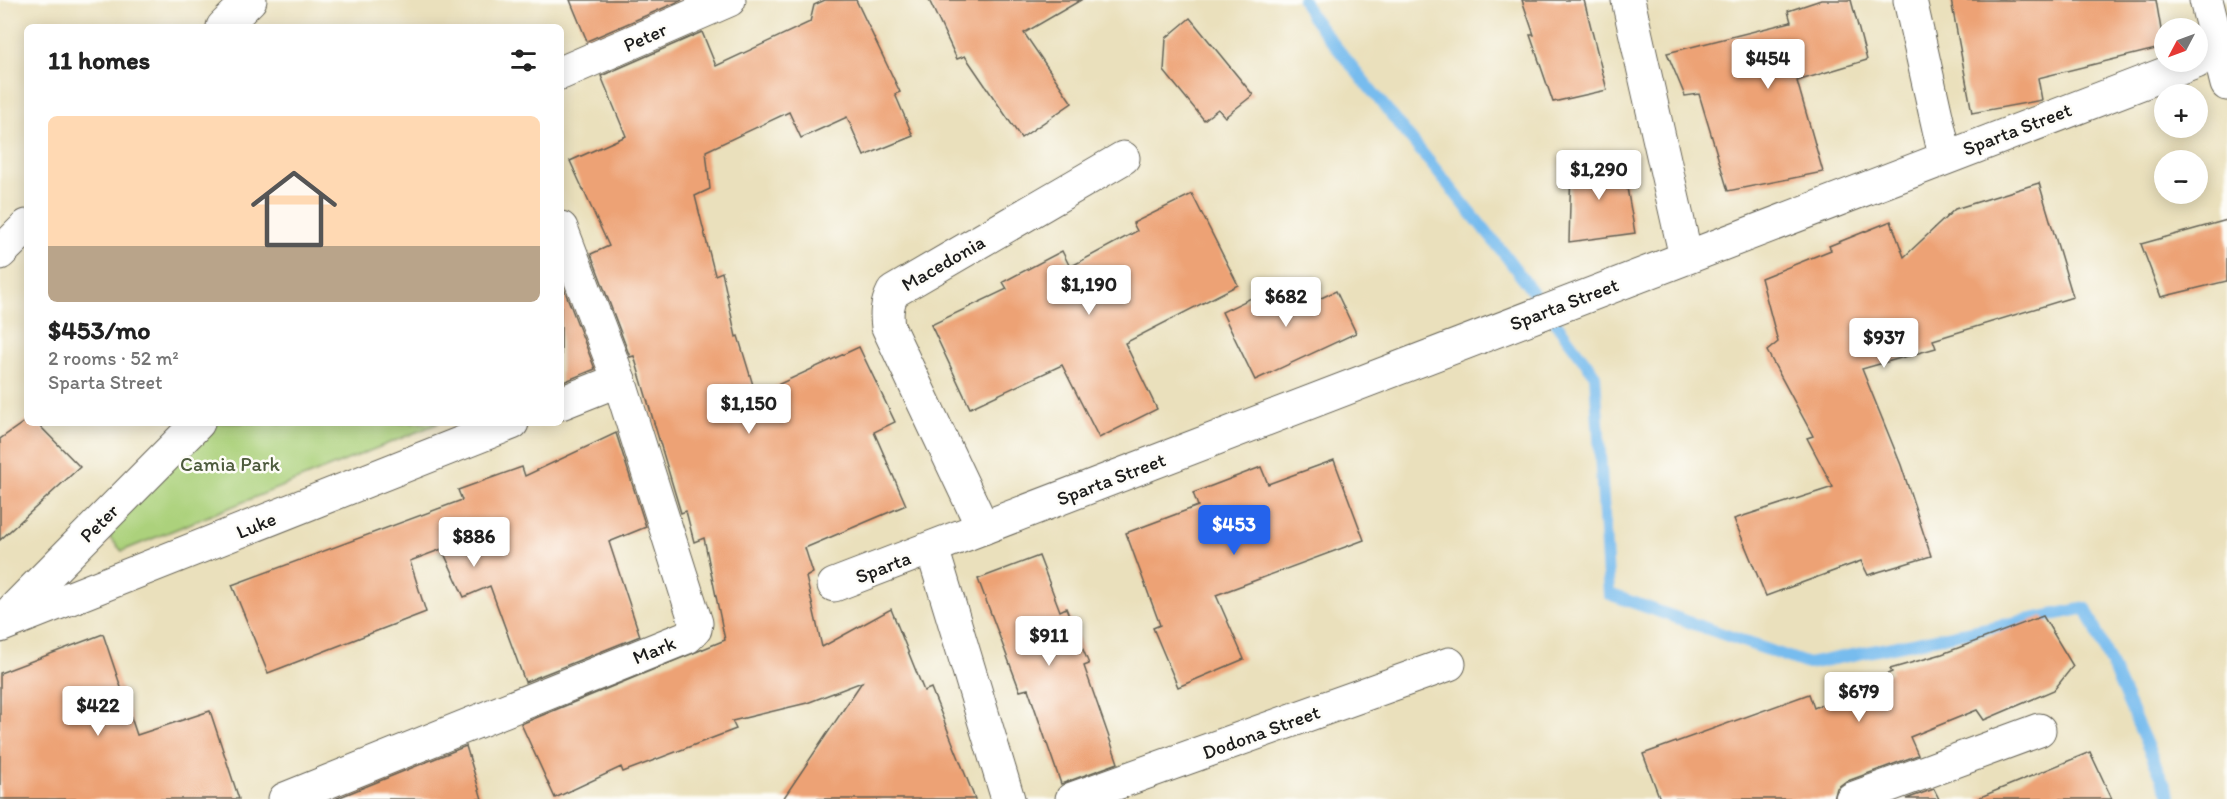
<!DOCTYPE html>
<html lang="en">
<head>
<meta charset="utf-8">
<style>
	:root { --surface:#fff; --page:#f2f2f2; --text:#222; --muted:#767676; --line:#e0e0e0; --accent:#2563eb }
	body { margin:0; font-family:Itim,sans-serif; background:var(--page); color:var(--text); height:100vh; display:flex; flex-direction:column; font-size:22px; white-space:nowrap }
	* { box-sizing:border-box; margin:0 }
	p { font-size:20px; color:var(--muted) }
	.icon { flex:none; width:33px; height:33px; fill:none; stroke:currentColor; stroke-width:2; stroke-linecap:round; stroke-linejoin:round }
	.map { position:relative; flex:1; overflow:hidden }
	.side { position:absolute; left:24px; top:24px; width:540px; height:402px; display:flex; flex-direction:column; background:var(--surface); border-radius:9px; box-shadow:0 3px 15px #0003 }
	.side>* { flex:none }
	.needle { width:39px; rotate:229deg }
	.buttons { position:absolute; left:2154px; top:18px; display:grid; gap:12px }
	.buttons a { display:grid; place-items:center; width:54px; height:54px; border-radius:50%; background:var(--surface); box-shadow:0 3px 15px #0003; font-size:30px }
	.price { position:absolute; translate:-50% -51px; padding:0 14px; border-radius:6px; background:#fff; color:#222; font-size:20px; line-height:39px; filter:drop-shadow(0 2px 3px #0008) }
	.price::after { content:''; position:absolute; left:50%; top:36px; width:18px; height:14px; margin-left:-9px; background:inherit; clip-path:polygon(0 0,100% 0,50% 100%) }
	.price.on { background:var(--accent); color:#fff }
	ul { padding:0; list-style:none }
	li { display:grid; align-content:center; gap:12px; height:318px; padding:0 24px }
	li+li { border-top:2px solid var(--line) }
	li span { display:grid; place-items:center; height:186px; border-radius:9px; color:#555 }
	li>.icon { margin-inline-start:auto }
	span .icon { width:108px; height:108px; fill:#fffc; stroke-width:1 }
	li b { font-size:26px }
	h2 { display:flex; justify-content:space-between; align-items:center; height:72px; padding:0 24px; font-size:26px }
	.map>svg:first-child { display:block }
	.green { fill:#acd17b; stroke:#64764c; stroke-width:1.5 }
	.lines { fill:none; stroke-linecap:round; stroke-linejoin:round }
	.stream { stroke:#77bcee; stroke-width:12 }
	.building { fill:#eda275 }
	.minor-casing { stroke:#646154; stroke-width:35 }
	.minor { stroke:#fff; stroke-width:33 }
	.labels { text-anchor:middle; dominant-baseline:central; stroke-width:5; stroke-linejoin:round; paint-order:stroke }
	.street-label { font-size:20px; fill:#1c1c1c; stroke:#fdfcf7 }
	.park-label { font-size:20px; fill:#4e5b3d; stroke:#fdfcf7 }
</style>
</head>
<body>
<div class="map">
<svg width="2227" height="799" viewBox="0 0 2227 799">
	<rect width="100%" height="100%" fill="#fdfcf7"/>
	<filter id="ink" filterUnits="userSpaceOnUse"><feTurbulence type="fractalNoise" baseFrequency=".0167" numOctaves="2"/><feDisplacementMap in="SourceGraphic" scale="12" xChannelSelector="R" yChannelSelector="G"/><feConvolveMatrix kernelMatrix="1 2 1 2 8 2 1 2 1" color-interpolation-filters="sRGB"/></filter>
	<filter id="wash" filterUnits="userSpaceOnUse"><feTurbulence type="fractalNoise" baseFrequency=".008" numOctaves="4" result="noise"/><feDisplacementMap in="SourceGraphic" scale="24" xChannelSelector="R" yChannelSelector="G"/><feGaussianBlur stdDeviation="1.35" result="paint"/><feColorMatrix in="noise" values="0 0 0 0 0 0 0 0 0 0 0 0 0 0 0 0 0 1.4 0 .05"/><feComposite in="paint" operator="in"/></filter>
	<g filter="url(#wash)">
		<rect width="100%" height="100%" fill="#eae0bc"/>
		<path class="green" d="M215,423h224l-317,128 -12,-13 2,-19z"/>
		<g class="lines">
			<path class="stream" d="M1303,0l9,17 193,238 90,120 14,219 199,70 278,-56 85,191"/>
		</g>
		<g id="blocks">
			<g class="building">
				<path d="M570,0h112l-95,41z"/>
				<path d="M825,0h31l44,92 -5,2 18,42 -49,20 -17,-39 -46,21 -12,-26 -83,39 4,38 -15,7 20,79 7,-3 14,65 2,-1 18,59 103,-48 36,75 -21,10 32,73 -101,43 8,25 -7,4 16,70 69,-38 33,82 7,-3 44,111h-192l79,-117 -55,21 -75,18 4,8 -113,43 -2,-5 -66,31 -34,-74 204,-84 -21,-102 -10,4 -8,-31 -5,2 -47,-157 -4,1 -39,-103 18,-8 -39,-85 56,-25 -25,-60 101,-44 14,34 94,-44 4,-17z"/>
				<path d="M929,0h152l-57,33 48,70 -51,35 -56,-82 -8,3z"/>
				<path d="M1522,0h62l23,90 -54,12 -23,-67h4z"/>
				<path d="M1821,0h30l16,60 -70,21 26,91 -95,19 -29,-97 -14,2 -18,-43 124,-31 -3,-11z"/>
				<path d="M1951,0h205l8,47 -126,31 4,22 -70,13z"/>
				<path d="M1190,18l63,77 -28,22 -7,-8 -14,11 -40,-49 2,-33z"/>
				<path d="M1622,159l13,74 -66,9 2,-78z"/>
				<path d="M2039,183l34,114 -140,43 3,8 -74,21 39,96 30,91 -63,19 -7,-14 -95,35 -32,-77 99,-32 -26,-49 6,-2 -46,-85 11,-9 -17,-64 70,-28 -2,-4 62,-25 13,36 51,-48z"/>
				<path d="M1192,194l46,91 -113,58 32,66 -58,29 -37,-73 -92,43 -39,-83 76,-36 -4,-7 59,-31 8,16 67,-36 -4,-8z"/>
				<path d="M2227,220v61l-66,16 -20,-53z"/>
				<path d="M1289,280l13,27 34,-16 20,42 -101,47 -33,-68z"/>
				<path d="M561,281l34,88 -34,14z"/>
				<path d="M27,420v3h10l43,44 -80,73v-101z"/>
				<path d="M616,433l30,94 -37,15 31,94 -115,46 -35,-96 -26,11 -22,-48 -32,12 16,51 -158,61 -36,-88 230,-85 -4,-10 64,-23 3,9z"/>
				<path d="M1334,460l30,80 -148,55 28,64 -66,28 -25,-59 7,-3 -34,-92 72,-27 -5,-13 68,-26 7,17z"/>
				<path d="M1039,556l21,55 6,-3 23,56 -5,2 34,97 -57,21 -33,-95 -8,2 -42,-112z"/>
				<path d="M2043,616l30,50 -19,24 -70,30 -7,-10 -67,27 8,18 -73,27 -8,6 -3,11h-174l-17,-45 166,-60 5,14 78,-36 -2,-3 52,-15z"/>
				<path d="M103,634l34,101 73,-24 29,88h-239v-126z"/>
				<path d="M466,746l16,53h-147z"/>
				<path d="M2090,752l22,47h-133l-1,-1z"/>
				<path d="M1934,789l5,10h-33z"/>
			</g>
		</g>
	</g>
	<g filter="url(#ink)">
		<use href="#blocks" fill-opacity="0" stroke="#646154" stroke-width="1.5"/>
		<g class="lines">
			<defs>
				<g id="minor">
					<path d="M1628,0l58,257"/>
					<path d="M1910,0l35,156"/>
					<path d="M2206,0l21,84"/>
					<path d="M223,27l27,-27"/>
					<path d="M561,73l168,-73"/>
					<path d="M0,253l27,-27"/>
					<path d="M561,403l58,-23"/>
					<path d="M983,528l-95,-201c-2,-14 -1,-23 5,-35l230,-134"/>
					<path d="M932,548l76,251"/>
					<path d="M834,585l1362,-523"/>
					<path d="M3,620l195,-197"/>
					<path d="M0,626l512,-203"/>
					<path d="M285,799l402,-162 8,-8 1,-6 -77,-243 -58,-152"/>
					<path d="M1072,799l377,-135"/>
					<path d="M1852,799l187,-69"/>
				</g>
			</defs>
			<use href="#minor" class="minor-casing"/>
			<use href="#minor" class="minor"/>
		</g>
	</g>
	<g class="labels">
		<g class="street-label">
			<text transform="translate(645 37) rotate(-24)">Peter</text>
			<text transform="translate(2017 129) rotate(-21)">Sparta Street</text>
			<text transform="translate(943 263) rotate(-30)">Macedonia</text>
			<text transform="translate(1564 304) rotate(-21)">Sparta Street</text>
			<text transform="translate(1111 479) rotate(-21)">Sparta Street</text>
			<text transform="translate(99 523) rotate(-45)">Peter</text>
			<text transform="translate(256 525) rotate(-22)">Luke</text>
			<text transform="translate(883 567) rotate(-21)">Sparta</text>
			<text transform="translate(654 650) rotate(-22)">Mark</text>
			<text transform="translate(1261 732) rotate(-20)">Dodona Street</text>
		</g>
		<g class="park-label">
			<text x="230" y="464">Camia Park</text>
		</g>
	</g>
</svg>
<div class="buttons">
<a><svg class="needle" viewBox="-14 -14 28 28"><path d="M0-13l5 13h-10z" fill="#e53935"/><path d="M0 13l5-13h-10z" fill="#767676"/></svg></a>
<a>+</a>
<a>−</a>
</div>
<b class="price" style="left:1768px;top:90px">$454</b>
<b class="price" style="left:1599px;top:201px">$1,290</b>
<b class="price" style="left:1089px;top:316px">$1,190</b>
<b class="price" style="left:1286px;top:328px">$682</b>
<b class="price" style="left:1884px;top:369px">$937</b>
<b class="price" style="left:749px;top:435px">$1,150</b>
<b class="price on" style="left:1234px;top:556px">$453</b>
<b class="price" style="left:474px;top:568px">$886</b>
<b class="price" style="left:1049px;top:667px">$911</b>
<b class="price" style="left:1859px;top:723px">$679</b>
<b class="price" style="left:98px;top:737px">$422</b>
<section class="side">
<h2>11 homes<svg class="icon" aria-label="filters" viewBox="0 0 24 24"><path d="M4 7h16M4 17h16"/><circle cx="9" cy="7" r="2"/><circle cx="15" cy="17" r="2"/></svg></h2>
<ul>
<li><span style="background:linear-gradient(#ffd9b3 70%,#b9a48a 0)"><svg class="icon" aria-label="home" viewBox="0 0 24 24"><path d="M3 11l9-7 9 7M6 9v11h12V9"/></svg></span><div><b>$453/mo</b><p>2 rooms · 52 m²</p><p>Sparta Street</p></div></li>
</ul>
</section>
</div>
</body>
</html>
